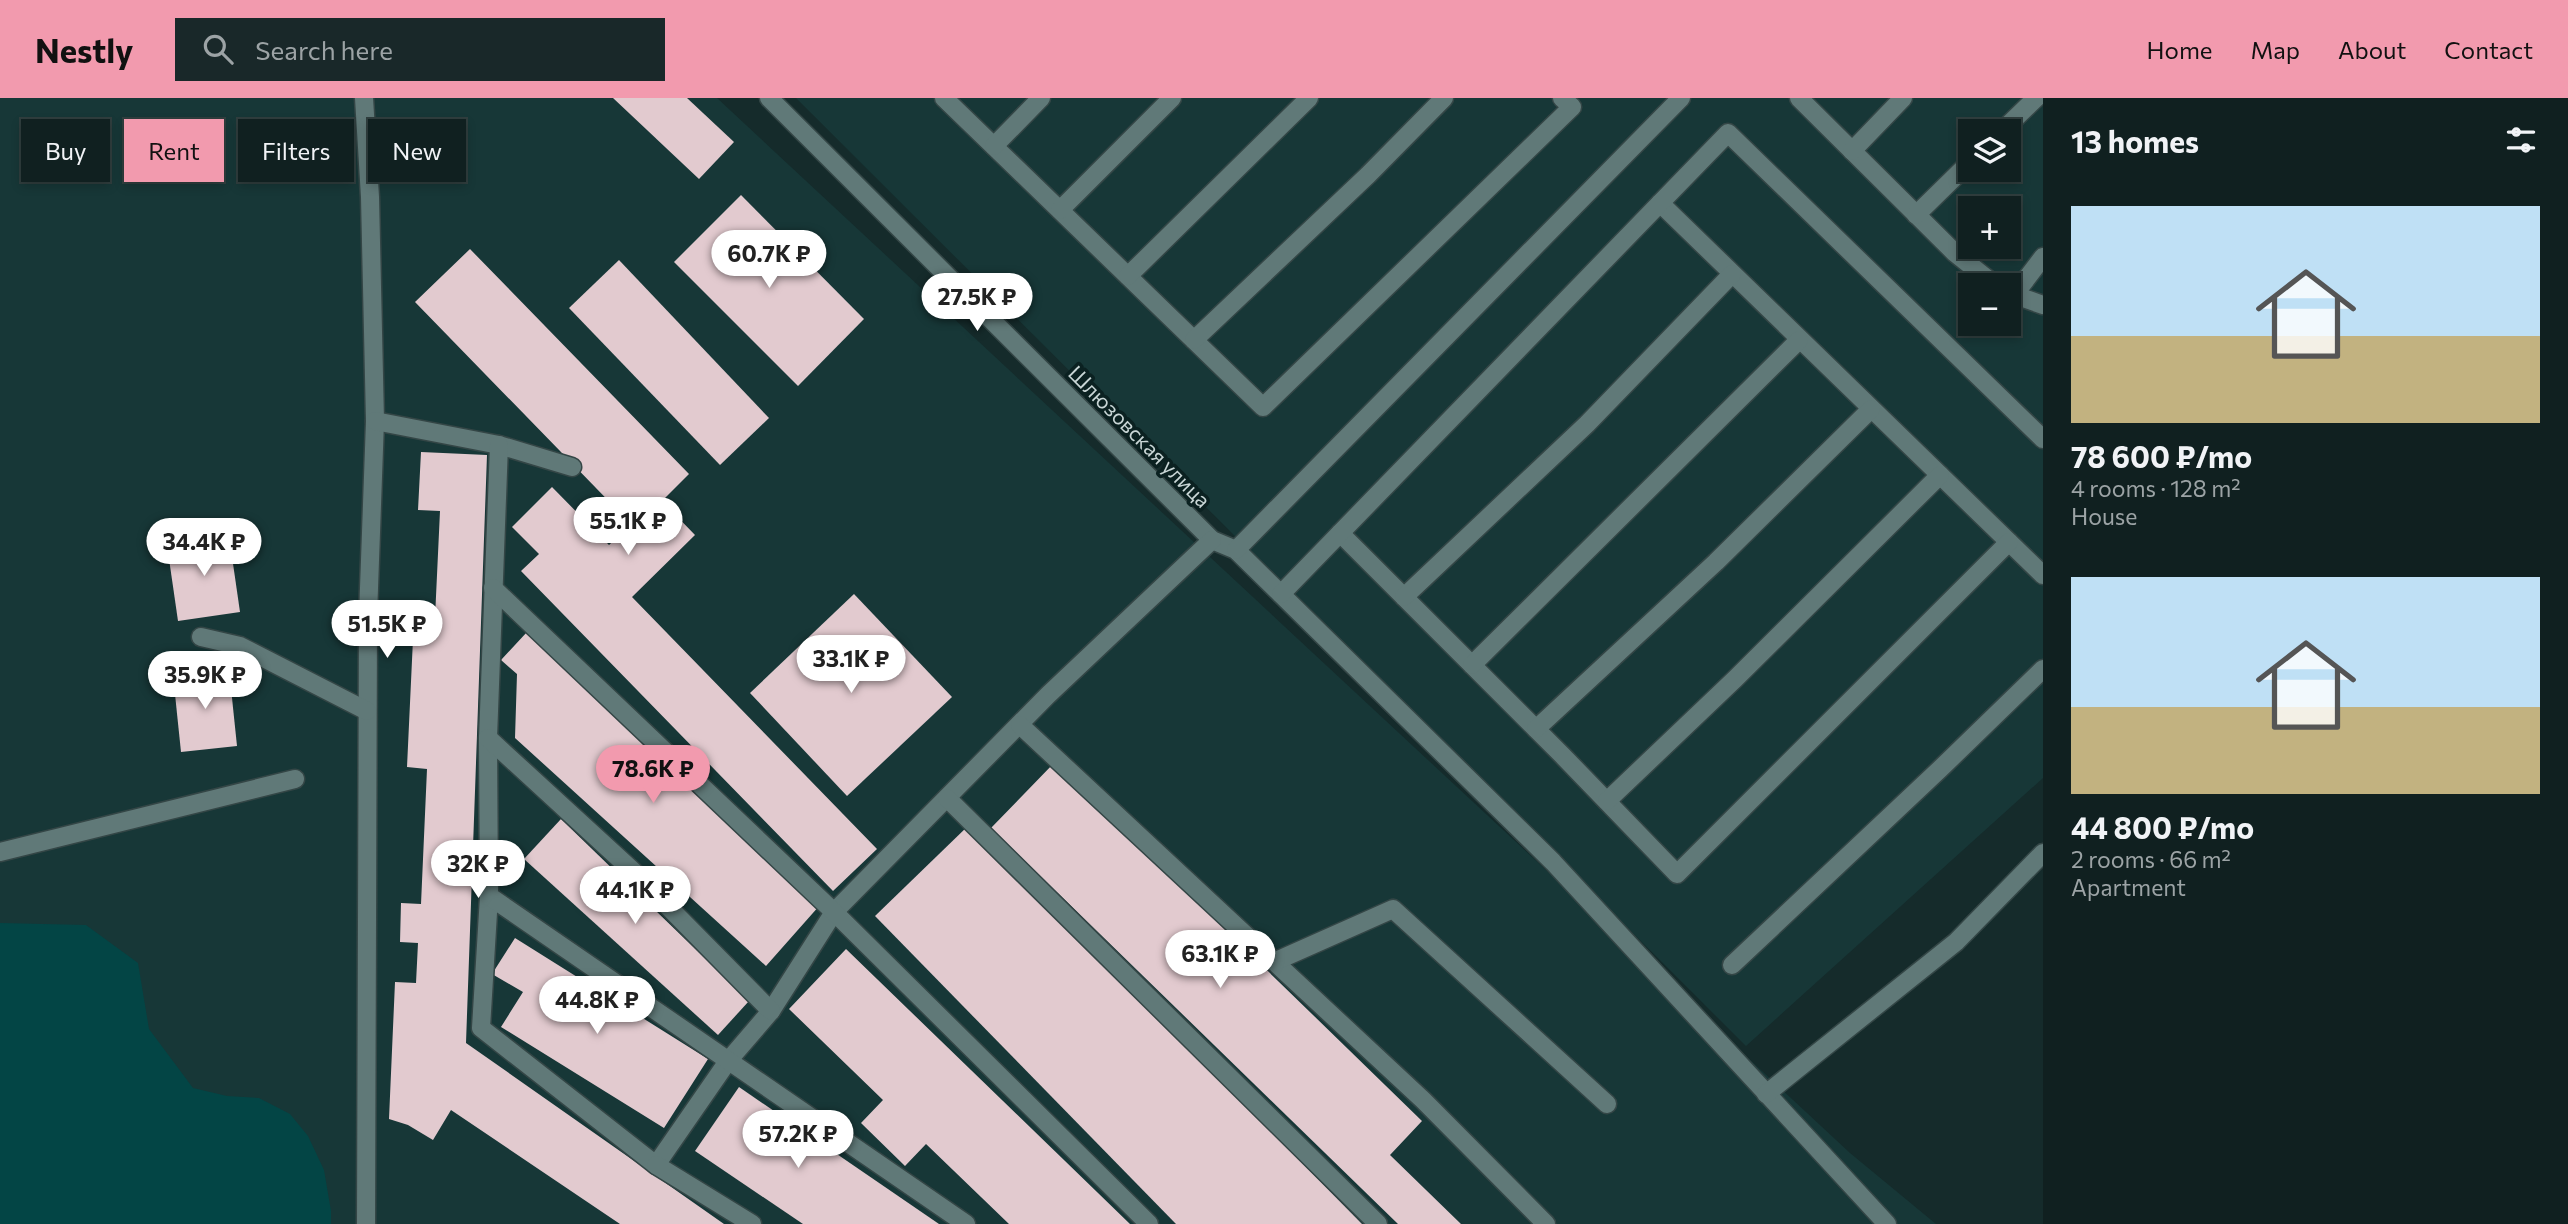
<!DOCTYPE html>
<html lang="en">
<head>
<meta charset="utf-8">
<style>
	:root { --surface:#102020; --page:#192829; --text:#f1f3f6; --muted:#9ca3a5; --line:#303e3e; --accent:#f29aae }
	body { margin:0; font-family:Commissioner,sans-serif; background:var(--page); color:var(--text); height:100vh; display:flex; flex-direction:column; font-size:26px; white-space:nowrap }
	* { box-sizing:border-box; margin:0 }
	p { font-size:23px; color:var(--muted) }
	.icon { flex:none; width:38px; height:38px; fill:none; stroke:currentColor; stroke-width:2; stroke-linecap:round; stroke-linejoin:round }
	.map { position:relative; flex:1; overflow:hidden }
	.details { display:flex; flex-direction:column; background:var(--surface); width:525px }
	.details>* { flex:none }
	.top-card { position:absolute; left:21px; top:21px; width:665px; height:63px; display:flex; gap:14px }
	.controls { position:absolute; left:1958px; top:21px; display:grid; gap:14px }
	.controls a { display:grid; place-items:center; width:63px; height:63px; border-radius:0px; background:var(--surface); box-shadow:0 4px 10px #0003,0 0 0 2px var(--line); font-size:35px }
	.price { position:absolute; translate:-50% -60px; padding:0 16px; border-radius:24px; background:#fff; color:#222; font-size:23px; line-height:46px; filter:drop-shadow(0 2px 4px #0008) }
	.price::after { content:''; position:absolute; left:50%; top:42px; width:21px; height:16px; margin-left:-10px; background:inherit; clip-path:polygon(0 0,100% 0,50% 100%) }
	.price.current { background:var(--accent); color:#111 }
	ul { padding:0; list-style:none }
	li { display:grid; align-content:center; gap:14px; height:371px; padding:0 28px }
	li span { display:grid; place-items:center; height:217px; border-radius:0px; color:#555 }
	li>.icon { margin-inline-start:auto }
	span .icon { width:126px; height:126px; fill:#fffc; stroke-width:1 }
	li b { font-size:30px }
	h2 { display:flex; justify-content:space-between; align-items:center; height:84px; padding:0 28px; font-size:30px }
	.pill { padding:0 24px; border-radius:0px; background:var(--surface); box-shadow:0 4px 10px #0003,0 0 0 2px var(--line); font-size:24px; line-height:63px }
	.pill.current { background:var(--accent); color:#111 }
	header { display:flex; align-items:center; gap:42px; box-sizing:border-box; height:98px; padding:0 35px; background:var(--accent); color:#111 }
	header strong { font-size:33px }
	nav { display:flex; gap:38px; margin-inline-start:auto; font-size:24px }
	.search { width:490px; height:63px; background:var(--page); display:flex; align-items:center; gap:18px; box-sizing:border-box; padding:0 24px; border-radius:0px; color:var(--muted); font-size:26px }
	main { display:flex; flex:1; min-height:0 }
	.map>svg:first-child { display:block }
	.built { fill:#173737; fill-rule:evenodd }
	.green { fill:#034545 }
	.building { fill:#e2cacf }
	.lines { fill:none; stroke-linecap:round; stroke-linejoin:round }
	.minor-casing { stroke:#344646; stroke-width:21 }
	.minor { stroke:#607978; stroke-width:18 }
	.labels { text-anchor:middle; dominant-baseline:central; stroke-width:7; stroke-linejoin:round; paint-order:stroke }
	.street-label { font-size:21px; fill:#c9d6d6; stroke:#0b2121 }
</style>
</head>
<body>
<header>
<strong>Nestly</strong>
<div class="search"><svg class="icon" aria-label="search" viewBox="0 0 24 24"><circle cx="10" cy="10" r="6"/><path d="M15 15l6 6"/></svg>Search here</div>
<nav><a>Home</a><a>Map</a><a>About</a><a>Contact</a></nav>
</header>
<main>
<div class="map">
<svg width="2043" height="1126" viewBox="0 0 2043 1126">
	<rect width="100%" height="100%" fill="#152b2b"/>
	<g class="built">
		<path d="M0,0h717l1133,1055 86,71h-1936z"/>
		<path d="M796,0h1247v680l-297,268zM1970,33h39v39h-39zM1970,110h39v39h-39zM1970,187h39v39h-39z"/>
	</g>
	<path class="green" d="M0,825l86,2 52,38 11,66 44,59 34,8 32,2 31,16 18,22 16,34 7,41v13h-331z"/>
	<g class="building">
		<path d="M613,0h74l47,44 -35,37z"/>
		<path d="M741,97l123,124 -66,67 -124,-124z"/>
		<path d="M470,151l219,225 -27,27 33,34 -63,62 245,252 -44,42 -312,-320 18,-17 -27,-27 40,-40 57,58 22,-21 -216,-222z"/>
		<path d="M619,162l150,158 -49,47 -151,-157z"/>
		<path d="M421,354l66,3 -21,588 258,181h-104l-169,-114 -18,30 -25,-15 -19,-6 6,-137 21,1 2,-40 -18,-1 1,-39 20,1 6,-135 -20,-2 6,-128h21l6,-128 -22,-1z"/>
		<path d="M229,438l11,76 -62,9 -11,-76z"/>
		<path d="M854,496l98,103 -105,99 -97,-103z"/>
		<path d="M527,534l293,273 -54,61 -251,-228 2,-64 -16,-14z"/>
		<path d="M229,571l8,77 -56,6 -8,-77z"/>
		<path d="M1054,665l368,358 -32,34 71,69h-63l-407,-396z"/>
		<path d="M561,721l188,182 -31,34 -194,-176z"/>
		<path d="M969,727l393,399h-186l-301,-308z"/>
		<path d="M515,840l193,121 -44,69 -163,-101 22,-35 -31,-18z"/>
		<path d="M846,851l284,275h-121l-83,-80 -21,22 -44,-43 22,-23 -94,-91z"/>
		<path d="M739,989l200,137h-136l-108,-73z"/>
	</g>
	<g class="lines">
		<defs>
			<g id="minor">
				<path d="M364,0l6,99 5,224 -7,195 -2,608"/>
				<path d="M769,0l443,442 24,10 317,312 334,362"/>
				<path d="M944,0l319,309 309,-300 -10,-9"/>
				<path d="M1799,0l156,155 40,32"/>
				<path d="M2002,33l34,-33"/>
				<path d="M994,48l47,-48"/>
				<path d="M1852,53l51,-53"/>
				<path d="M1660,105l383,372"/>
				<path d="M1060,112l112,-112"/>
				<path d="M1916,117l54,-53"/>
				<path d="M1128,178l181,-178"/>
				<path d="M2009,195l34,12"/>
				<path d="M2014,197l29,-38"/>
				<path d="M1194,242l174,-165 76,-77"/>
				<path d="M375,323l124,24 73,22"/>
				<path d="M499,347l-11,293 1,158 -8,132 175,137 72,-104 43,-50 63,-99 214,-217 164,-155"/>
				<path d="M1340,435l222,222 115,119 332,-332"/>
				<path d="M1236,452l445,-452"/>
				<path d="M493,490l341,324 315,312"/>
				<path d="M1281,496l447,-461 315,306"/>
				<path d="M1404,499l183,-173 145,-150"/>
				<path d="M201,539l39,9 127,65"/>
				<path d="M1472,567l327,-325"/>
				<path d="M1020,627l403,375 123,124"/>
				<path d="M1536,631l180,-167 155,-153"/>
				<path d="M488,640l146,134 137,139"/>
				<path d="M947,700l431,426"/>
				<path d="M1607,703l128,-122 205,-204"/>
				<path d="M0,754l295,-73"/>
				<path d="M489,798l477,328"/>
				<path d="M1276,863l117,-52 214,195"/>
				<path d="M1732,867l208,-196 103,-100"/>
				<path d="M1766,996l190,-152 87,-89"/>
				<path d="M656,1067l96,59"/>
			</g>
		</defs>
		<use href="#minor" class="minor-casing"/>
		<use href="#minor" class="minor"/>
	</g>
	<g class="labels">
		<g class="street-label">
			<text transform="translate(1140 338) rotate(45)">Шлюзовская улица</text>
		</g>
	</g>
</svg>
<div class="controls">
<a><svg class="icon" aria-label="layers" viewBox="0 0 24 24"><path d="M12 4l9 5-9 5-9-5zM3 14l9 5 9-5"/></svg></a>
<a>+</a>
<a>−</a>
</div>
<b class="price" style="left:769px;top:192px">60.7K ₽</b>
<b class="price" style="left:977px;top:235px">27.5K ₽</b>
<b class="price" style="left:628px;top:459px">55.1K ₽</b>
<b class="price" style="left:204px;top:480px">34.4K ₽</b>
<b class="price" style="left:387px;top:562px">51.5K ₽</b>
<b class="price" style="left:851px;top:597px">33.1K ₽</b>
<b class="price" style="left:205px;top:613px">35.9K ₽</b>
<b class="price current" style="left:653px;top:707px">78.6K ₽</b>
<b class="price" style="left:478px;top:802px">32K ₽</b>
<b class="price" style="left:635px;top:828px">44.1K ₽</b>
<b class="price" style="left:1220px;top:892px">63.1K ₽</b>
<b class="price" style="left:597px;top:938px">44.8K ₽</b>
<b class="price" style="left:798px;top:1072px">57.2K ₽</b>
<div class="top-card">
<a class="pill">Buy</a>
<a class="pill current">Rent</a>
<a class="pill">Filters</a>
<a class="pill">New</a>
</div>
</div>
<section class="details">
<h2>13 homes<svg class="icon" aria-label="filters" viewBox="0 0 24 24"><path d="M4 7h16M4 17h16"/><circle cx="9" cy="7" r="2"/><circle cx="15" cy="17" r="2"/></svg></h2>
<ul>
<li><span style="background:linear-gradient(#bfe0f5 60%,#c2b280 0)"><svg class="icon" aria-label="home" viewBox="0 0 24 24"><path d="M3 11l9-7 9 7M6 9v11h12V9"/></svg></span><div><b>78 600 ₽/mo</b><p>4 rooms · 128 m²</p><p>House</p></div></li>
<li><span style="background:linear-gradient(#bfe0f5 60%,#c2b280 0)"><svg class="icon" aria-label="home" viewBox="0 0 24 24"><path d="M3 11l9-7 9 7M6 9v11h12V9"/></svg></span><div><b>44 800 ₽/mo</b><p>2 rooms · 66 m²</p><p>Apartment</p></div></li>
</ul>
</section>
</main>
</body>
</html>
